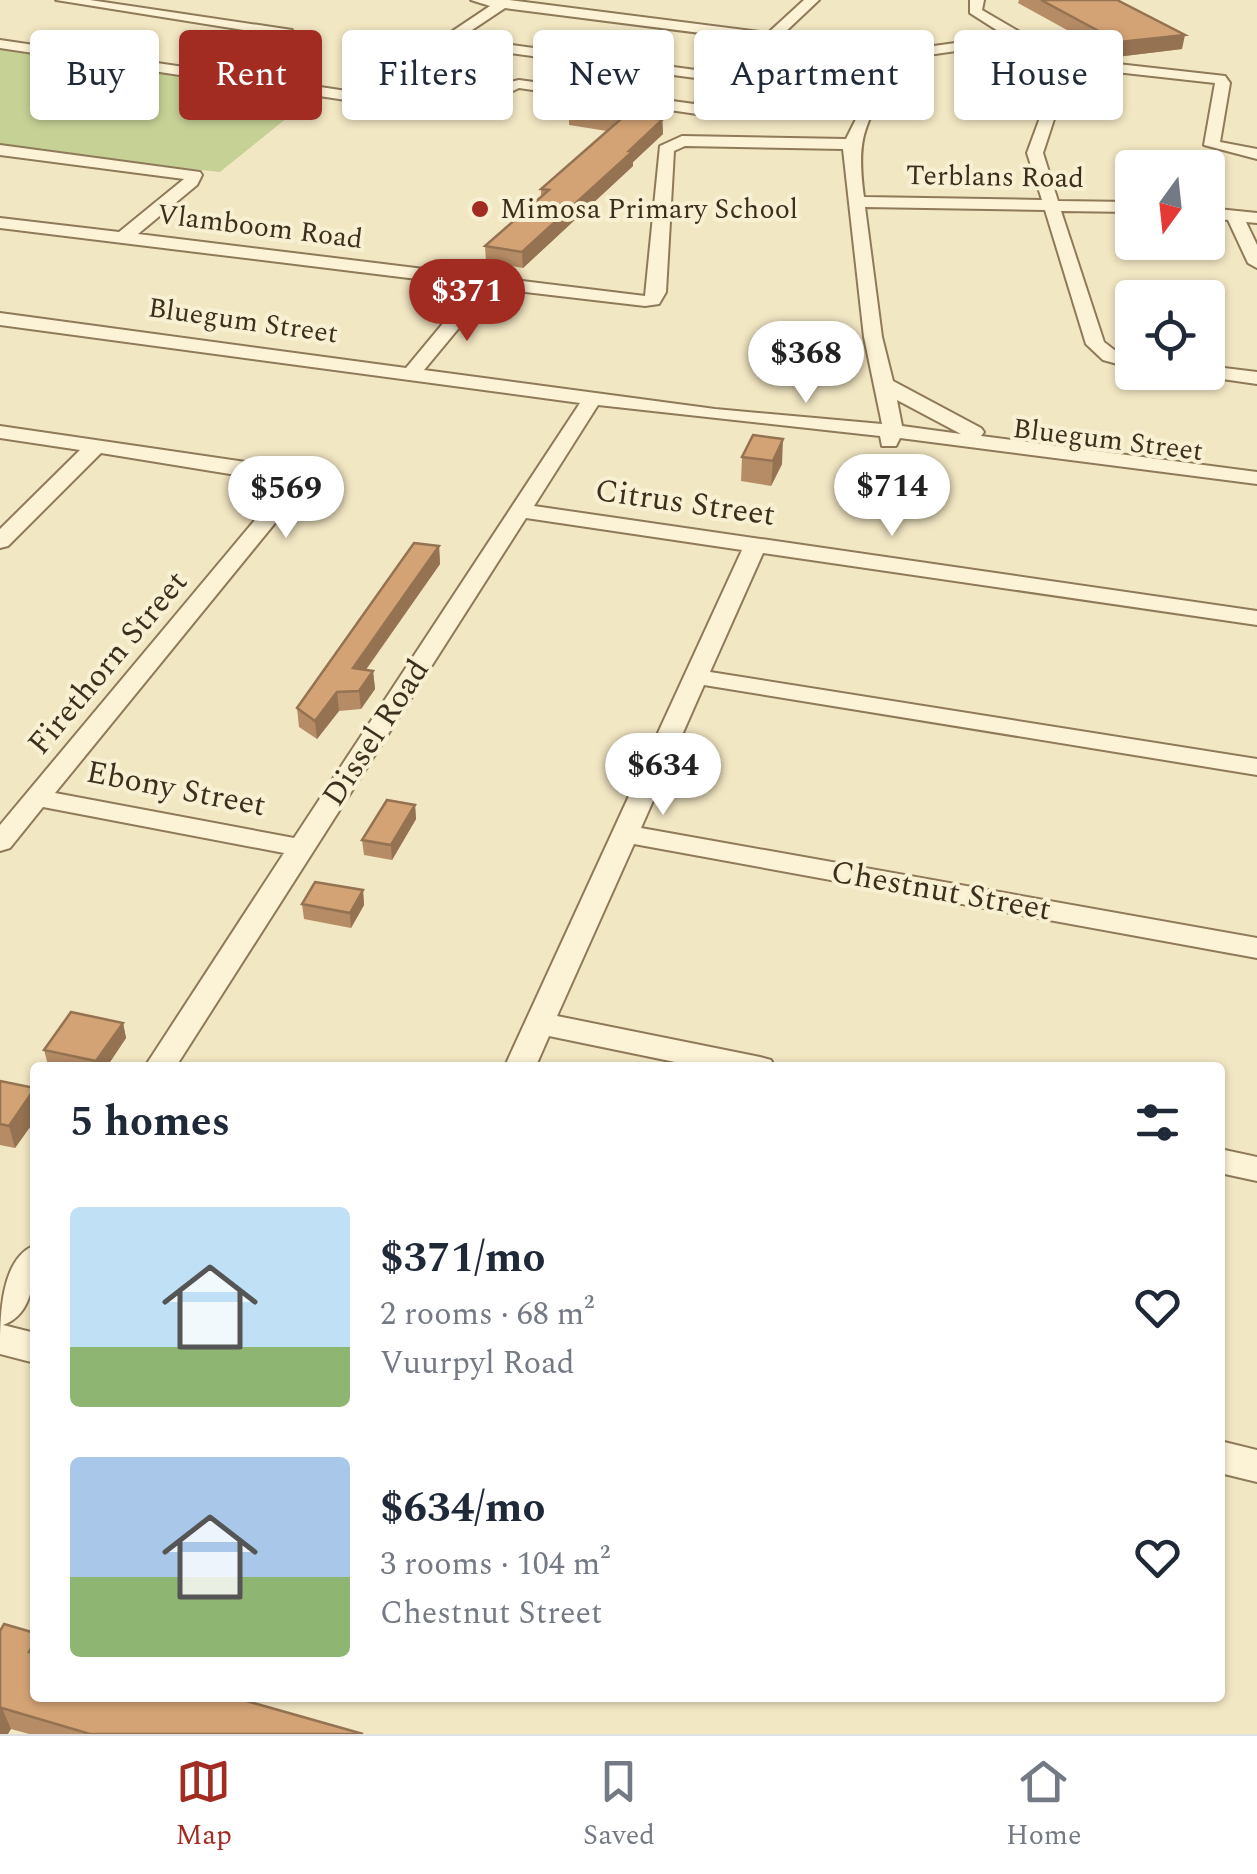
<!DOCTYPE html>
<html lang="en">
<head>
<meta charset="utf-8">
<style>
	:root { --surface:#fff; --page:#f2f2f3; --text:#1f2937; --muted:#747a83; --line:#e0e1e3; --accent:#a22b22 }
	body { margin:0; font-family:Spectral,serif; background:var(--page); color:var(--text); height:100vh; display:flex; flex-direction:column; font-size:38px; white-space:nowrap }
	* { box-sizing:border-box; margin:0 }
	p { font-size:32px; color:var(--muted) }
	.icon { flex:none; width:55px; height:55px; fill:none; stroke:currentColor; stroke-width:2; stroke-linecap:round; stroke-linejoin:round }
	.map { position:relative; flex:1; overflow:hidden }
	.drawer { position:absolute; left:30px; top:1062px; width:1195px; height:640px; display:flex; flex-direction:column; background:var(--surface); border-radius:10px; box-shadow:0 2px 8px #0004 }
	.drawer>* { flex:none }
	.hud { position:absolute; left:30px; top:30px; width:1198px; height:90px; display:flex; gap:20px }
	.needle { width:65px; rotate:195deg }
	.tools { position:absolute; left:1115px; top:150px; display:grid; gap:20px }
	.tools a { display:grid; place-items:center; width:110px; height:110px; border-radius:10px; background:var(--surface); box-shadow:0 2px 8px #0004; font-size:50px }
	.price { position:absolute; translate:-50% -85px; padding:0 22px; border-radius:35px; background:#fff; color:#222; font-size:32px; line-height:65px; filter:drop-shadow(0 2px 5px #0008) }
	.price::after { content:''; position:absolute; left:50%; top:60px; width:30px; height:22px; margin-left:-15px; background:inherit; clip-path:polygon(0 0,100% 0,50% 100%) }
	.price.active { background:var(--accent); color:#fff }
	ul { padding:0; list-style:none }
	li { display:flex; align-items:center; gap:30px; height:250px; padding:0 40px }
	li span { display:grid; place-items:center; flex:none; width:280px; height:200px; border-radius:10px; color:#555 }
	li>.icon { margin-inline-start:auto }
	span .icon { width:120px; height:120px; fill:#fffc; stroke-width:1 }
	li b { font-size:42px }
	h2 { display:flex; justify-content:space-between; align-items:center; height:120px; padding:0 40px; font-size:42px }
	.pill { padding:0 35px; border-radius:10px; background:var(--surface); box-shadow:0 2px 8px #0004; font-size:35px; line-height:90px }
	.pill.active { background:var(--accent); color:#fff }
	.tabs { display:flex; justify-content:space-around; align-items:center; height:140px; border-top:2px solid var(--line); background:var(--surface); font-size:28px; color:var(--muted) }
	.tabs a { display:grid; justify-items:center; gap:5px }
	.tabs .active { color:var(--accent) }
	.map>svg:first-child { display:block }
	.green { fill:#c6d196 }
	.lines { fill:none; stroke-linecap:round; stroke-linejoin:round }
	.minor-casing { stroke:#8e7958; stroke-width:4 }
	.minor { fill:#fcf3d7; fill-rule:evenodd }
	.wall { fill:#b58c65 }
	.shaded-wall { fill:#947252 }
	.building { fill:#d3a375; stroke:#947252; stroke-width:2.5 }
	.poi-dot { fill:#a22b22; stroke:#f8f0d3; stroke-width:4 }
	.labels { text-anchor:middle; dominant-baseline:central; stroke-width:8; stroke-linejoin:round; paint-order:stroke }
	.far-street-label { font-size:28px; fill:#3d2f1d; stroke:#f8f0d3 }
	.far-poi-label { font-size:28px; fill:#3d2f1d; stroke:#f8f0d3; text-anchor:start }
	.street-label { font-size:32px; fill:#3d2f1d; stroke:#f8f0d3 }
</style>
</head>
<body>
<div class="map">
<svg width="1257" height="1734" viewBox="0 0 1257 1734">
	<rect width="100%" height="100%" fill="#f2e7c3"/>
	<path class="green" d="M0,49l313,48 -93,75 -220,-24z"/>
	<g class="lines">
		<defs>
			<g id="minor">
				<path d="M56,0h34l202,30v6l-51,39 119,18 130,-87 -19,-6h38l259,33 36,-33h15l-37,35 77,10 24,8 123,-17 -36,-23v-13h14l-2,10 82,48 161,18 5,7 -10,59 37,7v10l-53,-14 11,-62 -144,-16 -28,86 15,48 74,1v10l-71,-1 43,131 13,10 15,4v12l-29,-8 -17,-16 -41,-134 -180,-3 17,130 11,44 88,47 3,4 -3,4 276,36v12l-357,-46 -4,8h-14l-2,-10 -282,-31 -64,101 723,105v14l-494,-72 -53,119 547,87v16l-553,-90 -63,143 616,110v20l-623,-114 -77,172 203,41 11,3 4,8h-71l-155,-32 -14,32h-31l238,-518 -216,-32 -351,550h-31l140,-215 -241,-46 -33,41 -10,3v-26l286,-342 -185,-30 -93,93 -8,2v-19l80,-79 -80,-12v-12l286,42 24,13 -4,4 -251,308 239,45 286,-435 -580,-78v-12l406,55 68,-82 -474,-58v-10l119,14 65,-53 -184,-24v-10l200,27 2,3 -5,10 -59,49 507,62 15,-150 22,-10 164,3 36,-71 -2,-7 -23,-8 -352,-45 -45,30 243,33 22,5 3,10 -31,28 -178,-26 -60,29 -459,-69v-8l225,33 50,-38zM1018,42l40,27 -31,84 15,47 -178,-3c-9,-65 3,-73 32,-129l-2,-8zM450,45l253,34 11,6 -20,19 -175,-24 -22,5 -39,22 -81,-11zM685,146l158,3 21,188 18,87 -167,-15 -291,-39 68,-82 153,18 14,-2 7,-12 8,-141zM897,400l64,34 -59,-8z"/>
				<path d="M1208,208l49,5v10l-11,-1 11,23v23l-9,-5 -20,-43 -20,-2z"/>
				<path d="M1208,366l49,6v12l-56,-8 -2,-4h9z"/>
				<path d="M1220,1149l37,8v24l-37,-8z"/>
				<path d="M35,1245c0,27 0,69 -32,80l32,8v30l-35,-9c0,-37 0,-95 35,-109z"/>
				<path d="M1220,1441l37,9v32l-37,-9z"/>
			</g>
		</defs>
		<use href="#minor" class="minor-casing"/>
		<use href="#minor" class="minor"/>
	</g>
	<g class="wall">
		<path d="M1019,0h98l65,49 -66,8 -98,-54z"/>
		<path d="M569,110l93,6 1,18 -30,28v4l-110,102 -37,-6 -1,-16 56,-49v-8l66,-58 -38,-6z"/>
		<path d="M753,435l29,29 -11,22 -30,-5 1,-24z"/>
		<path d="M439,546l1,18 -74,106 7,1 2,18 -14,20 -22,2 -22,28 -18,-12 -2,-19z"/>
		<path d="M415,805l1,14 -24,41 -28,-5 -2,-15z"/>
		<path d="M363,890l1,15 -13,23 -47,-9 -2,-15z"/>
		<path d="M123,1023l3,15 -20,30h-47l-11,-3 -4,-15z"/>
		<path d="M0,1081l35,7v32l-20,28 -15,-3z"/>
		<path d="M0,1631l35,67 328,36h-334l-18,-5 -11,5z"/>
	</g>
	<g class="shaded-wall">
		<path d="M1185,35l-3,14 -66,8 3,-15z"/>
		<path d="M656,100v15l-14,-2z"/>
		<path d="M662,116l1,18 -30,28v4l-110,102 -1,-16 107,-101z"/>
		<path d="M783,439l-1,25 -11,22 2,-25z"/>
		<path d="M439,546l1,18 -86,122 -1,-18z"/>
		<path d="M373,671l2,18 -14,20 -2,-18z"/>
		<path d="M337,692l2,19 -22,28 -2,-18z"/>
		<path d="M415,805l1,14 -24,41 -1,-15z"/>
		<path d="M363,890l1,15 -13,23 -1,-15z"/>
		<path d="M123,1023l3,15 -20,30h-8l-2,-7z"/>
		<path d="M35,1089v31l-20,28 -6,-22z"/>
		<path d="M2,1708l9,21 -3,5h-8v-22z"/>
	</g>
	<g class="building">
		<path d="M1041,0h76l68,35 -66,7z"/>
		<path d="M592,91l64,9 -14,13 20,3 -4,3h5l-34,32h4l-111,101 -37,-6 64,-56 -8,-1 80,-70 -52,-9z"/>
		<path d="M753,435l30,4 -10,22 -31,-4z"/>
		<path d="M414,543l25,3 -86,122 20,3 -14,20 -22,1 -22,29 -18,-13z"/>
		<path d="M387,800l28,5 -24,40 -29,-5z"/>
		<path d="M315,882l48,8 -13,23 -48,-9z"/>
		<path d="M71,1012l52,11 -27,38 -52,-11z"/>
		<path d="M0,1081l35,7 -26,38 -9,-2z"/>
		<path d="M4,1624l31,9v8l-6,11 6,2v44h201l127,36h-273l-88,-26 -2,4v-81z"/>
	</g>
	<circle class="poi-dot" cx="480" cy="209" r="10"/>
	<g class="labels">
		<g class="far-street-label">
			<text transform="translate(995 177) rotate(1)">Terblans Road</text>
			<text transform="translate(260 227) rotate(7)">Vlamboom Road</text>
			<text transform="translate(243 321) rotate(8)">Bluegum Street</text>
			<text transform="translate(1108 440) rotate(7)">Bluegum Street</text>
		</g>
		<g class="far-poi-label">
			<text x="500" y="209">Mimosa Primary School</text>
		</g>
		<g class="street-label">
			<text transform="translate(685 503) rotate(8)">Citrus Street</text>
			<text transform="translate(108 663) rotate(-50)">Firethorn Street</text>
			<text transform="translate(376 733) rotate(-57)">Dissel Road</text>
			<text transform="translate(176 789) rotate(11)">Ebony Street</text>
			<text transform="translate(941 891) rotate(10)">Chestnut Street</text>
		</g>
	</g>
</svg>
<div class="tools">
<a><svg class="needle" viewBox="-14 -14 28 28"><path d="M0-13l5 13h-10z" fill="#e53935"/><path d="M0 13l5-13h-10z" fill="#747a83"/></svg></a>
<a><svg class="icon" aria-label="locate" viewBox="0 0 24 24"><circle cx="12" cy="12" r="6"/><path d="M12 2v4M12 18v4M2 12h4M18 12h4"/></svg></a>
</div>
<b class="price active" style="left:467px;top:344px">$371</b>
<b class="price" style="left:806px;top:406px">$368</b>
<b class="price" style="left:892px;top:539px">$714</b>
<b class="price" style="left:286px;top:541px">$569</b>
<b class="price" style="left:663px;top:818px">$634</b>
<div class="hud">
<a class="pill">Buy</a>
<a class="pill active">Rent</a>
<a class="pill">Filters</a>
<a class="pill">New</a>
<a class="pill">Apartment</a>
<a class="pill">House</a>
</div>
<section class="drawer">
<h2>5 homes<svg class="icon" aria-label="filters" viewBox="0 0 24 24"><path d="M4 7h16M4 17h16"/><circle cx="9" cy="7" r="2"/><circle cx="15" cy="17" r="2"/></svg></h2>
<ul>
<li><span style="background:linear-gradient(#bfe0f5 70%,#8fb573 0)"><svg class="icon" aria-label="home" viewBox="0 0 24 24"><path d="M3 11l9-7 9 7M6 9v11h12V9"/></svg></span><div><b>$371/mo</b><p>2 rooms · 68 m²</p><p>Vuurpyl Road</p></div><svg class="icon" aria-label="heart" viewBox="0 0 24 24"><path d="M12 20l-8-8c-3-5 5-10 8-4 3-6 11-1 8 4z"/></svg></li>
<li><span style="background:linear-gradient(#a9c7e8 60%,#8fb573 0)"><svg class="icon" aria-label="home" viewBox="0 0 24 24"><path d="M3 11l9-7 9 7M6 9v11h12V9"/></svg></span><div><b>$634/mo</b><p>3 rooms · 104 m²</p><p>Chestnut Street</p></div><svg class="icon" aria-label="heart" viewBox="0 0 24 24"><path d="M12 20l-8-8c-3-5 5-10 8-4 3-6 11-1 8 4z"/></svg></li>
</ul>
</section>
</div>
<nav class="tabs">
<a class="active"><svg class="icon" aria-label="map" viewBox="0 0 24 24"><path d="M3 6l6-2 6 2 6-2v14l-6 2-6-2-6 2zM9 4v14M15 6v14"/></svg>Map</a>
<a><svg class="icon" aria-label="saved" viewBox="0 0 24 24"><path d="M7 4h10v16l-5-4-5 4z"/></svg>Saved</a>
<a><svg class="icon" aria-label="home" viewBox="0 0 24 24"><path d="M3 11l9-7 9 7M6 9v11h12V9"/></svg>Home</a>
</nav>
</body>
</html>
